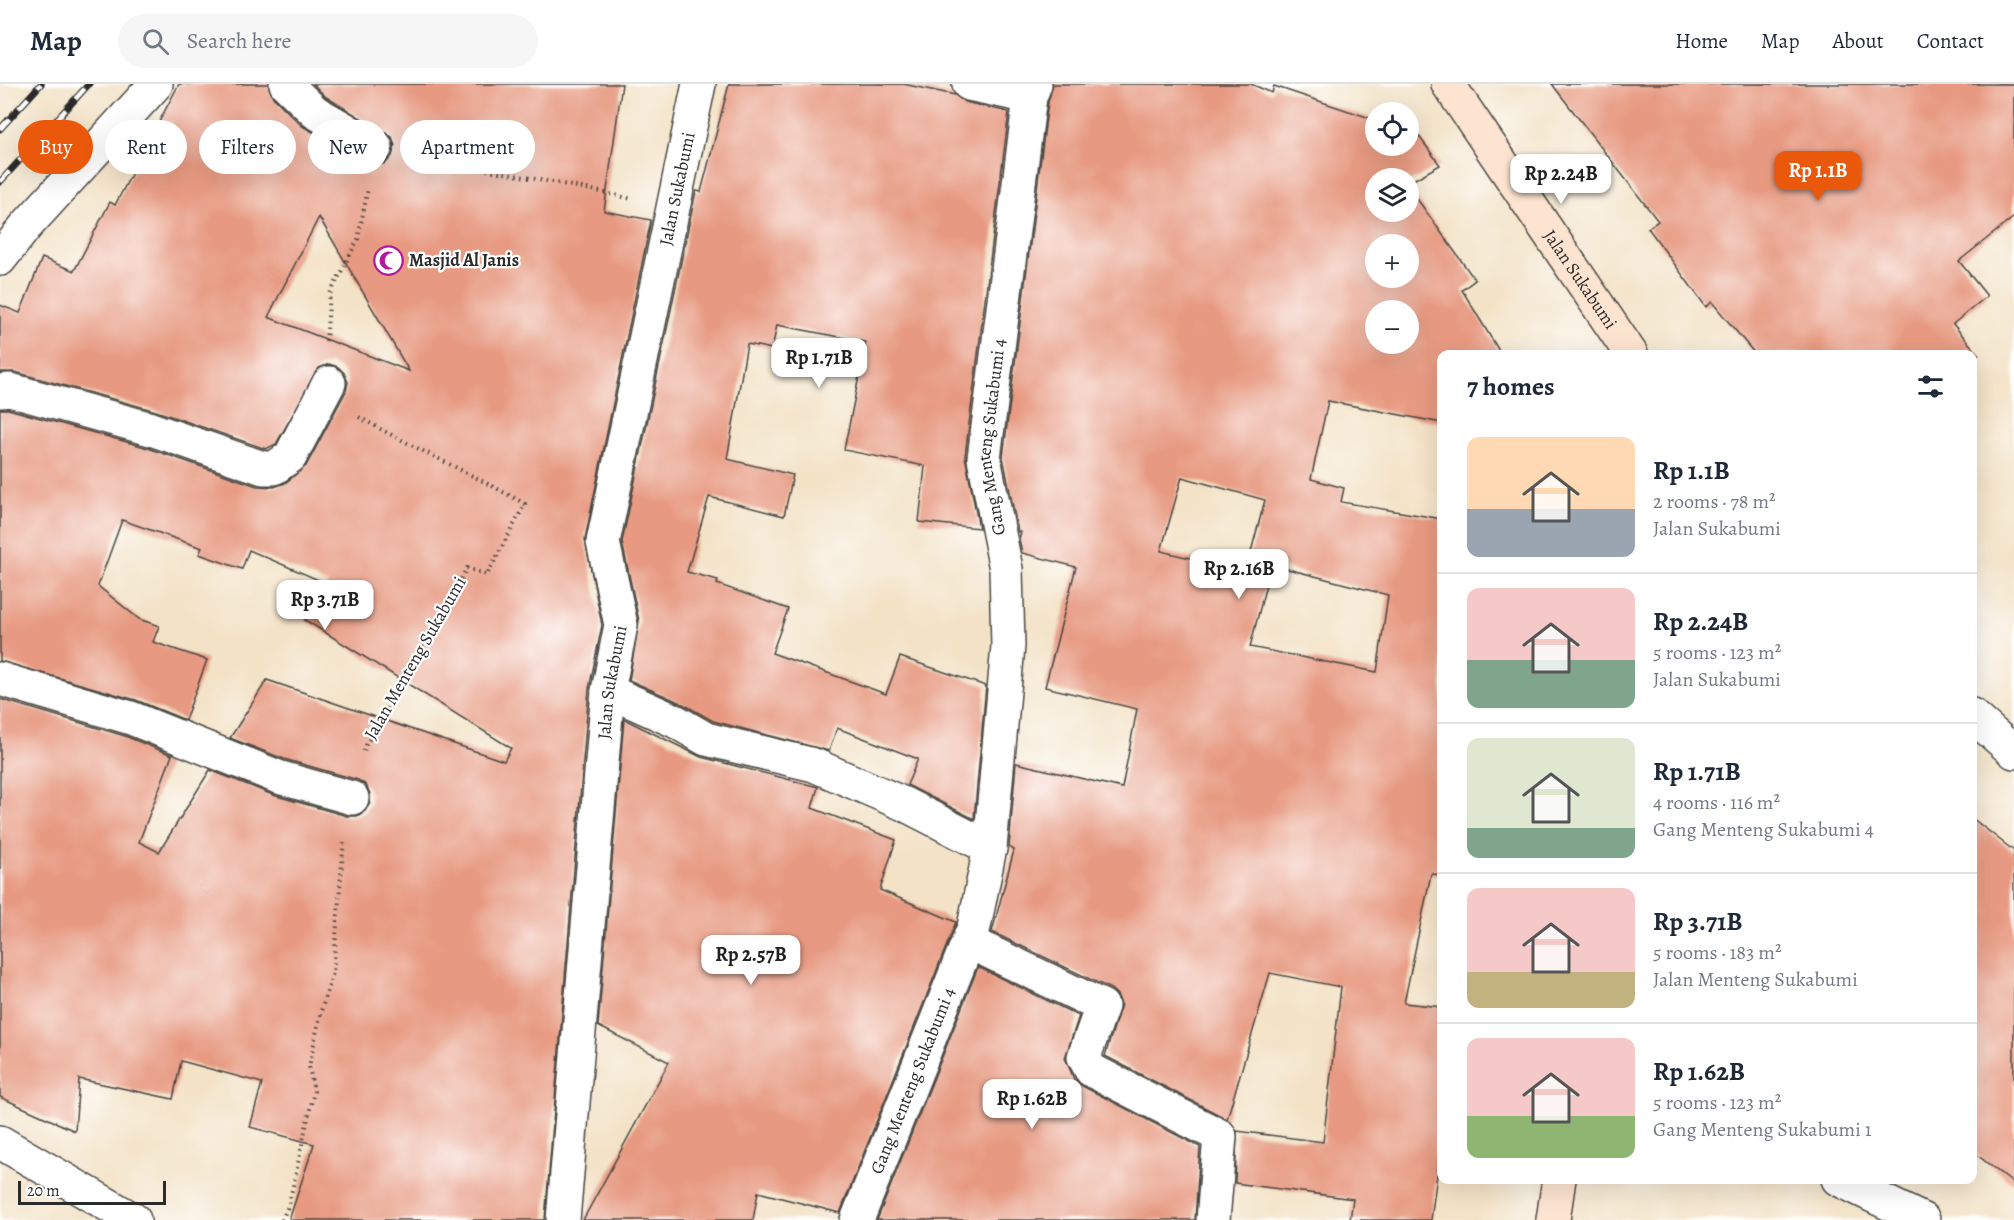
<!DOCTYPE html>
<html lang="en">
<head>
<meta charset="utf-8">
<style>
	:root { --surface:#fff; --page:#f6f6f7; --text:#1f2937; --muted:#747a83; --line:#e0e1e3; --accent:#ea580c }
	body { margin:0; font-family:Alegreya,serif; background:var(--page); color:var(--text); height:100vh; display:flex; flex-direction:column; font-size:22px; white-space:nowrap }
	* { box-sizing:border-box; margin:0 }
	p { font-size:20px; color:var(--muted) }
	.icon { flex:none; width:33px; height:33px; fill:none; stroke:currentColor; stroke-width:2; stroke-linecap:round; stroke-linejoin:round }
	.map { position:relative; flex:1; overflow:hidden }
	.sheet { position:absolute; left:1437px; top:266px; width:540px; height:834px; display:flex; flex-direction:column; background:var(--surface); border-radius:12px; box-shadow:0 6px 24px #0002 }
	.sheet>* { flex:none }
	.top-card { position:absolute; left:18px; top:36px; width:570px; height:54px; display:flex; gap:12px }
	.tools { position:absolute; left:1365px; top:18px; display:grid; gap:12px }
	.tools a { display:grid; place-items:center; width:54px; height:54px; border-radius:50%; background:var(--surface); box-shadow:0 6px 24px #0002; font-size:30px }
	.scale { position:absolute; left:18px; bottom:15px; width:148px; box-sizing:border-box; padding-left:6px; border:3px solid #2b2b2b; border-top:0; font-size:16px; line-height:21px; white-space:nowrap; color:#2b2b2b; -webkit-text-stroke:4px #fff; paint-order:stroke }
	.price { position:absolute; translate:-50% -51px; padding:0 14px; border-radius:12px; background:#fff; color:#222; font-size:20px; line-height:39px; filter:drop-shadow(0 2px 3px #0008) }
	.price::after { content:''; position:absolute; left:50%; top:36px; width:18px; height:14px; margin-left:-9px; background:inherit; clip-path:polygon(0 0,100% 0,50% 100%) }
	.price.current { background:var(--accent); color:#fff }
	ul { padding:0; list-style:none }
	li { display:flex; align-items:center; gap:18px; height:150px; padding:0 30px }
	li+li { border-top:2px solid var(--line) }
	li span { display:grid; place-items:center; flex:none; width:168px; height:120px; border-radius:12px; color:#555 }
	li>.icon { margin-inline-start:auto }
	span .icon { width:72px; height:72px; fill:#fffc; stroke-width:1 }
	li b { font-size:26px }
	h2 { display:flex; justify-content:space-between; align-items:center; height:72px; padding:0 30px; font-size:26px }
	.tag { padding:0 21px; border-radius:27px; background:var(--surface); box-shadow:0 6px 24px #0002; font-size:21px; line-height:54px }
	.tag.current { background:var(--accent); color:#fff }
	header { display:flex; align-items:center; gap:36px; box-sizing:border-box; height:84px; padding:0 30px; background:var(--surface); border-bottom:2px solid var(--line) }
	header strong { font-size:28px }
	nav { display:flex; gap:33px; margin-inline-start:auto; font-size:21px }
	.search { width:420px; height:54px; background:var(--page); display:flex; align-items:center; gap:15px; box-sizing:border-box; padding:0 21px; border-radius:33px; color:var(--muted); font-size:22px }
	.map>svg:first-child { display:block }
	.building { fill:#e79a81; fill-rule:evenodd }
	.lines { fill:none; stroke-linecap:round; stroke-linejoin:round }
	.street-casing { stroke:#494642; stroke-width:36 }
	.secondary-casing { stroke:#494642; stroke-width:36 }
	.path { stroke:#494642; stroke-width:4; stroke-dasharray:1.5 4.5; stroke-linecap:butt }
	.street { stroke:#fff; stroke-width:33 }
	.secondary { stroke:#fde4d0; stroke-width:33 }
	.rail-casing { stroke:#2b2b2b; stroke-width:7 }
	.rail { stroke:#fff; stroke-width:4.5; stroke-dasharray:14; stroke-linecap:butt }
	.labels { text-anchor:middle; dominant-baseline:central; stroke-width:4.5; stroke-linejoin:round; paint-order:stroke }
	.street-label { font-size:18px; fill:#2b2b2b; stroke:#fff }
	.poi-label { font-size:18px; font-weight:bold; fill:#2b2b2b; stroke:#fff; text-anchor:start }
</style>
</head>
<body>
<header>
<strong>Map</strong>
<div class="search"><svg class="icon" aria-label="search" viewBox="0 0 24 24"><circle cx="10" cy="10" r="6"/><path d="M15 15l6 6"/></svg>Search here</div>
<nav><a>Home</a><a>Map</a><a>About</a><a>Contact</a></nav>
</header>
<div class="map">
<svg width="2014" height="1136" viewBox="0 0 2014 1136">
	<rect width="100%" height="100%" fill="#fff"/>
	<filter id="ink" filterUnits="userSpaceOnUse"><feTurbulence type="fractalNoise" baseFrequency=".0167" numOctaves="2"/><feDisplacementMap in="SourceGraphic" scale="12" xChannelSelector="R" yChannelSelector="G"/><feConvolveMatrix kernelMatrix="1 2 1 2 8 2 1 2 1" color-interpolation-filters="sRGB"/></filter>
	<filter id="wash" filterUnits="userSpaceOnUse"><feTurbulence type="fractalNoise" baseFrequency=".008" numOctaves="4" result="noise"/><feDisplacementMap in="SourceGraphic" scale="24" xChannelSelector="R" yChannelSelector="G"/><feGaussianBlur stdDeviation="1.35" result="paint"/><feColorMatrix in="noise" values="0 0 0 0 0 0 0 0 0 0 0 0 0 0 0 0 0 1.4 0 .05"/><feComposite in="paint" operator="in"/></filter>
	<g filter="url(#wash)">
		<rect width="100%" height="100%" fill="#f3e2c6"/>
		<g id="blocks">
			<g class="building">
				<path d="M179,0h89l5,13 29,29 73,40 11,-3 6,-7 3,-10 -3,-9 -66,-40 -13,-13h309l-18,127 47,9 -66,319 17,86 -13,64 -44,531h-256l25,-76 -64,-17 12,-44 -81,-22 -8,38 -94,-20 -4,52 -75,-34v-398l125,37 47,19 -33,87 20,10 51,-82 63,25 74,21h10l8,-5 5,-8v-9l-4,-9 -8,-5 -74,-21 -54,-21 37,-58 237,81 7,-13 -206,-128 23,-36 -79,-34 -7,19 -43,-15 3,-6 -80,-28 -24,66 41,33 20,7 -6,16 54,18 -22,60 -49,-20 -136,-39v-252h8l137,38 112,39 17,1 11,-4 21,-17 40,-75 2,-9 -4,-9 -6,-6 -9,-3 -10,4 -43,76 -10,5 -110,-38 -141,-39h-15v-67l20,8 22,-55 32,13 36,-69 5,3zM319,133l90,154 -141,-54z"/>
				<path d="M729,0h174l52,11 10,7 44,10 -44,344 14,72 -60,-6 6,-56 -81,-16 22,-108 -89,-17 -5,24 -25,-5 -20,115 66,16 -9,41 -75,-19 -22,75 31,8 -1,4 71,25 -16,44 114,41 14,-37 86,29 -12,133 -67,-34 11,-26 -81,-31 -8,23 -116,-30 -30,-17 -54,-24 10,-59 -17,-79 74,-351 5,1z"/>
				<path d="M1053,0h198l21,9 2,-7 102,34v26h32v-25l32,44 -32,18v-5h-32v34h32v-26l67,94 -13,10 39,64h-59v69l-114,-22 -17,78 33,9 -3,14 101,17v356l-11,-1 -27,129 38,4v129l-11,84h-81l3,-21 -118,-16 2,-52 86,11 18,-155 -71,-14 -43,146 -122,-63 16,-52 -4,-9 -6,-6 -119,-57 22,-82 -5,-3 7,-84 106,25 15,-79 -92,-22 31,-120 -54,-14 -3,-14 2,-7h-3l-15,-75 45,-355zM1376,160h32v34h-32zM1376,226h32v34h-32zM1182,393l83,23 -16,59 139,36 -11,77 -127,-25 18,-70 -107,-26z"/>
				<path d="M1552,0h462v133l-55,44 28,35 -34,28 25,30h-223l-43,-52 -6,5 -58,-79 10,-7z"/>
				<path d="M624,635l77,38 117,30 -6,21 84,32 -16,50 76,32 -116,291 -82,-21 -5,28h-170l86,-158 -71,-36z"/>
				<path d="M1972,734l42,33v333l-42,-33z"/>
				<path d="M978,883l101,49 -14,42 9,21 8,7 118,61 -5,73h-318z"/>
			</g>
		</g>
	</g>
	<g filter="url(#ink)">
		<use href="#blocks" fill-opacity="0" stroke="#494642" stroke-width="1.5"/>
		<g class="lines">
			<defs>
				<g id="street">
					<path d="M286,0l29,28 61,35"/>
					<path d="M969,0l61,13"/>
					<path d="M0,175l26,-33 130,-142"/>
					<path d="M0,307l10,-1 141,39 112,39h11l16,-11 39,-74"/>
					<path d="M0,595l131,39 147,59 74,21"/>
					<path d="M608,607l67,30 31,18 108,26 90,39 86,44"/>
					<path d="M1972,631l42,37"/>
					<path d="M969,858l133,64 -18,51 7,13 129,66 -7,84"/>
					<path d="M0,1058l134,78"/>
					<path d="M1838,1095l85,41"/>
					<path id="s1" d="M563,1136l45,-529 13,-66 -18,-83 96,-458"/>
					<path id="s2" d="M857,1136l117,-293 16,-79 18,-202 -2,-77 -22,-111 46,-361 5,-13"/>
				</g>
				<g id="secondary">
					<path id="s3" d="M1448,0l183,270"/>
					<path d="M1553,1136l6,-41"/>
				</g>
			</defs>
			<use href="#street" class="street-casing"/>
			<use href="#secondary" class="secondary-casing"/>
			<g class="path">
				<path d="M416,72c72,15 144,26 216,43"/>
				<path d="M326,257l4,-47 28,-55 10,-51"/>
				<path d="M359,333c54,31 112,56 166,87l-38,71 -20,-7 -101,177 -3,10"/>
				<path d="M282,1136l7,-16 25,-113 -5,-24 12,-56 12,-38 11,-134"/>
			</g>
			<use href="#street" class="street"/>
			<use href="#secondary" class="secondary"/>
			<defs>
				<g id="rail">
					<path d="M0,45l41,-45"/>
					<path d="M0,98l89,-98"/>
				</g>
			</defs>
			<use href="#rail" class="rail-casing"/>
			<use href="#rail" class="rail"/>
		</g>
	</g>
	<defs>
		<symbol id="mosque-ring" viewBox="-11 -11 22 22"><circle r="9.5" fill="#fff" stroke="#b5179e" stroke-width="1.5"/><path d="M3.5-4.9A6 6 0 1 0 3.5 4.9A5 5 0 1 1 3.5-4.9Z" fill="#b5179e"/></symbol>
	</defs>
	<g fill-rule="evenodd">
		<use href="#mosque-ring" x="372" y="160" width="33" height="33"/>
	</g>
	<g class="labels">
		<g class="street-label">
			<text stroke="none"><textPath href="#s1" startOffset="1044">Jalan Sukabumi</textPath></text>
			<text stroke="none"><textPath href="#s3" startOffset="236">Jalan Sukabumi</textPath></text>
			<text stroke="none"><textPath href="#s2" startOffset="810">Gang Menteng Sukabumi 4</textPath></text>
			<text transform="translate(415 574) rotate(-60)">Jalan Menteng Sukabumi</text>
			<text stroke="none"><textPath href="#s1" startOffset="540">Jalan Sukabumi</textPath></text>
			<text stroke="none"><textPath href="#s2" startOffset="150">Gang Menteng Sukabumi 4</textPath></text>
		</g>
		<g class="poi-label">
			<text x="409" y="176">Masjid Al Janis</text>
		</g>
	</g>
</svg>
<div class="tools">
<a><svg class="icon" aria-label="locate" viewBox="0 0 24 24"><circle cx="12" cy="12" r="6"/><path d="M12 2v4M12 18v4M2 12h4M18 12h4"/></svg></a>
<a><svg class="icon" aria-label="layers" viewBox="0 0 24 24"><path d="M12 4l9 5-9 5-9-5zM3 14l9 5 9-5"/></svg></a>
<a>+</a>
<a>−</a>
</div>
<div class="scale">20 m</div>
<b class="price current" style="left:1818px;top:118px">Rp 1.1B</b>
<b class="price" style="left:1561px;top:121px">Rp 2.24B</b>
<b class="price" style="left:819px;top:305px">Rp 1.71B</b>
<b class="price" style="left:1239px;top:516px">Rp 2.16B</b>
<b class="price" style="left:325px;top:547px">Rp 3.71B</b>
<b class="price" style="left:751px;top:902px">Rp 2.57B</b>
<b class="price" style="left:1032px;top:1046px">Rp 1.62B</b>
<div class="top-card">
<a class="tag current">Buy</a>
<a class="tag">Rent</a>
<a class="tag">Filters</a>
<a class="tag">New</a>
<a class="tag">Apartment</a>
</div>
<section class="sheet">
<h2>7 homes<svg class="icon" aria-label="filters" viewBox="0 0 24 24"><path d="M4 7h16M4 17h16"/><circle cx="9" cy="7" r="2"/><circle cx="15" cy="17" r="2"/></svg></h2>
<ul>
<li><span style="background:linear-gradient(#ffd9b3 60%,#9aa5b1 0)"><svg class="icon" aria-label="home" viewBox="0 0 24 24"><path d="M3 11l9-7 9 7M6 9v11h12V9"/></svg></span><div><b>Rp 1.1B</b><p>2 rooms · 78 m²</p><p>Jalan Sukabumi</p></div></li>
<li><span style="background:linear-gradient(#f6c9c9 60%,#7fa58c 0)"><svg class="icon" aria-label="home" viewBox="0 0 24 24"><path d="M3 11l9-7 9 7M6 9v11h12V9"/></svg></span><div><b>Rp 2.24B</b><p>5 rooms · 123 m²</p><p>Jalan Sukabumi</p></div></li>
<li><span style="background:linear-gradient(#dfe7d0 75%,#7fa58c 0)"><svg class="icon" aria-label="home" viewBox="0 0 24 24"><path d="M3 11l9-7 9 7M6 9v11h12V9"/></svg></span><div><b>Rp 1.71B</b><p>4 rooms · 116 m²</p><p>Gang Menteng Sukabumi 4</p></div></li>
<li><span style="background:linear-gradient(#f6c9c9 70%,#c2b280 0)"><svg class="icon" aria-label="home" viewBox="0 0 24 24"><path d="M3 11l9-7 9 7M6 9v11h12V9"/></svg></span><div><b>Rp 3.71B</b><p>5 rooms · 183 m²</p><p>Jalan Menteng Sukabumi</p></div></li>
<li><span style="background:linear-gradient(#f6c9c9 65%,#8fb573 0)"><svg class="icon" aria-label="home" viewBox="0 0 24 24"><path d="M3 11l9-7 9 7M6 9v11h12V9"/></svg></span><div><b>Rp 1.62B</b><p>5 rooms · 123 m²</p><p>Gang Menteng Sukabumi 1</p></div></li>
</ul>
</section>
</div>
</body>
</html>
